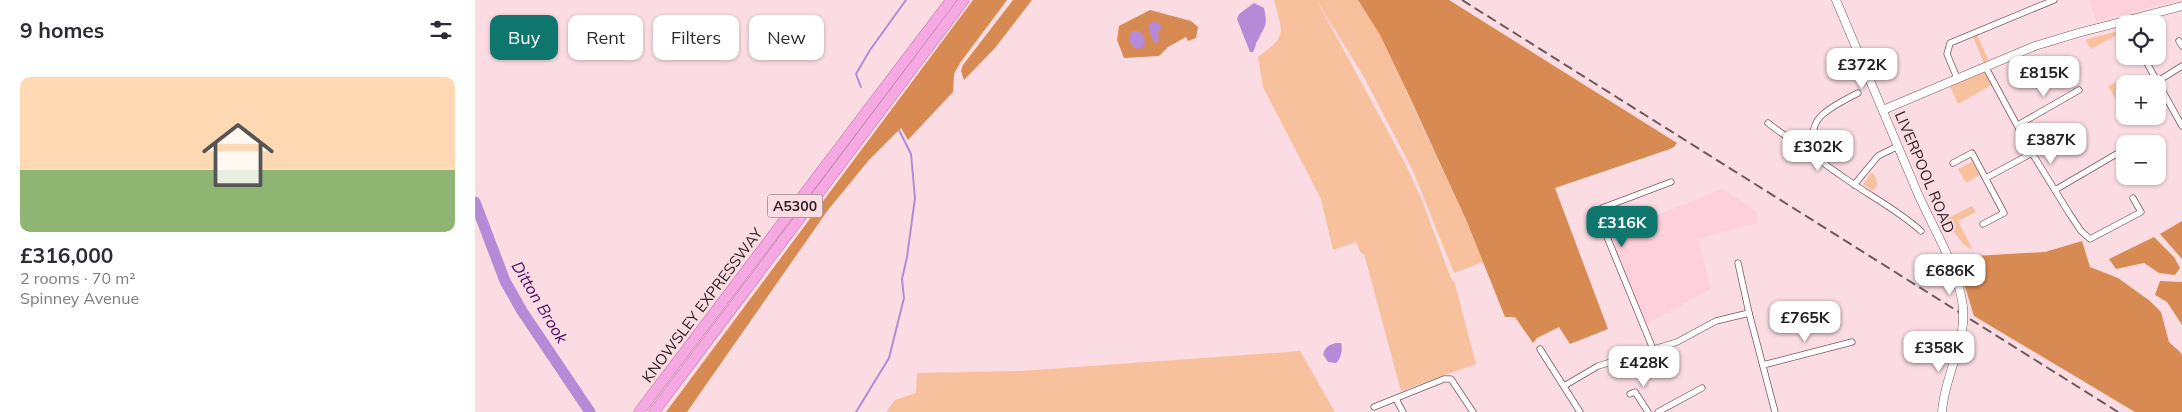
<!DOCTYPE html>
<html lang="en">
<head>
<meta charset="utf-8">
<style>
	:root { --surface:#fff; --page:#f2f2f3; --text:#2b2b33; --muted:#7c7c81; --line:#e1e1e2; --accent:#0f766e }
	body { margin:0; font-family:Mulish,sans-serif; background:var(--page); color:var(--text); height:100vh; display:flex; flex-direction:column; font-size:19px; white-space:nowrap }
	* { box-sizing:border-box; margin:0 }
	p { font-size:16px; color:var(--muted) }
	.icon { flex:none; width:28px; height:28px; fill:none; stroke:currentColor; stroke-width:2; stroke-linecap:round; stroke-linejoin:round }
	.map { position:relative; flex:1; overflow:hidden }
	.drawer { display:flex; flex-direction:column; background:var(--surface); width:475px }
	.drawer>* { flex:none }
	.banner { position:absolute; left:15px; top:15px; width:475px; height:45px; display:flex; gap:10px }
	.controls { position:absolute; left:1641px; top:15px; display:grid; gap:10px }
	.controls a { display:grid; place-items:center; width:50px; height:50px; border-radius:10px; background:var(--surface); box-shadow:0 1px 4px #0004; font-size:25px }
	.price { position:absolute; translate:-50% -42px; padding:0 11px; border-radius:10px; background:#fff; color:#222; font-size:16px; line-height:32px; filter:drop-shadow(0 1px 2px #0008) }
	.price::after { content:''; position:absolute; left:50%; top:30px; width:15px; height:11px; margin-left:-8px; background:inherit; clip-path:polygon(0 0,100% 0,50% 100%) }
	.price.selected { background:var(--accent); color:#fff }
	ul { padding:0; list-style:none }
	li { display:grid; align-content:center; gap:10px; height:265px; padding:0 20px }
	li+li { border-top:1px solid var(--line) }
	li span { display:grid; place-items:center; height:155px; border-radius:10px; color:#555 }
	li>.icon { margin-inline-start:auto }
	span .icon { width:90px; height:90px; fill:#fffc; stroke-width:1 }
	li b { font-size:21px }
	h2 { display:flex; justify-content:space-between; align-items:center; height:60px; padding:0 20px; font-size:21px }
	.chip { padding:0 18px; border-radius:10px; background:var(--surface); box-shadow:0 1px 4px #0004; font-size:18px; line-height:45px }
	.chip.selected { background:var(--accent); color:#fff }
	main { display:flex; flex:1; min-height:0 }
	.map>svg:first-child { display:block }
	.built { fill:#fed0db }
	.green { fill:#f7c19d }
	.forest { fill:#d88a53 }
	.water { fill:#b68ad7 }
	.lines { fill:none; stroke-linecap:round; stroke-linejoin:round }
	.stream { stroke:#b68ad7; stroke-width:2 }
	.river { stroke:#b68ad7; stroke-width:11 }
	.street-casing { stroke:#795961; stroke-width:7 }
	.secondary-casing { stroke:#795961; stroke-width:9 }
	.highway-casing { stroke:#af779f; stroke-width:11 }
	.street { stroke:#fff; stroke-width:5.5 }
	.secondary { stroke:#fff; stroke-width:8 }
	.highway { stroke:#f6a8e3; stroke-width:10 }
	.rail { stroke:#6c5a5e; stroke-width:2; stroke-dasharray:10 5; stroke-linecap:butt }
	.secondary-bridge-casing { stroke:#795961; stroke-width:9; stroke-linecap:butt }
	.secondary-bridge { stroke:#fff; stroke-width:8 }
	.labels { text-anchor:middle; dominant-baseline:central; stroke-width:4; stroke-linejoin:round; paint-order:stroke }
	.shield { fill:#fbdce3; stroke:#69565a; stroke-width:1 }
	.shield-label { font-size:14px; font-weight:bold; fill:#2a1d20 }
	.street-label { font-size:15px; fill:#2a1d20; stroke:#fbdce3 }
	.water-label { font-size:16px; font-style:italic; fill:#470867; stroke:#fbdce3 }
</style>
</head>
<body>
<main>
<section class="drawer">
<h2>9 homes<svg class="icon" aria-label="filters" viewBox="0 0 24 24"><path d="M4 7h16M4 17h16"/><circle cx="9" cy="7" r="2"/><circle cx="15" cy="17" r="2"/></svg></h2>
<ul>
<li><span style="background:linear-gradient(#ffd9b3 60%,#8fb573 0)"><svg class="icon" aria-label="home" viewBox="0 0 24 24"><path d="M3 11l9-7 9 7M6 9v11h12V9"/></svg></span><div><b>£316,000</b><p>2 rooms · 70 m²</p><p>Spinney Avenue</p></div></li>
</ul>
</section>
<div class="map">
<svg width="1707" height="412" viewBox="0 0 1707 412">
	<rect width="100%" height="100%" fill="#fbdce3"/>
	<g class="built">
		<path d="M1614,0h91l-84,21z"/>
		<path d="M1247,189l34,22 3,11 -61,17 13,50 -65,35 -37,-89z"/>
	</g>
	<g class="green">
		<path d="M799,0h84l22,35 86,185 17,42 -29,11 -41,-102 -49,-94 -47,-76 87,160 18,39 30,81 2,-1 22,84 -75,27 -37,-137 -3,-1 -5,-11 -23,8 -12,-51 -58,-112 -5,-30c31,-22 24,-25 16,-57z"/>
		<path d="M1647,30l2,1 -33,18 -5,-8 1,-2z"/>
		<path d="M1501,32l14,32 -5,2 10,17 -37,21 -10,-22 37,-16 -13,-32z"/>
		<path d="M1650,78l4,6h-4v31l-17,-29z"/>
		<path d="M1497,162l8,13 -14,8 -8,-14z"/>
		<path d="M1397,172l4,6 1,8 -4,5 -10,-7z"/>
		<path d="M1497,206l4,6 -18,9 15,29 -9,-5 -20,-25z"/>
		<path d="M825,351l35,61h-449l9,-12 21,-7 1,-20 103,-2z"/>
	</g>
	<g class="forest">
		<path d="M498,0h34l-47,63 -6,11 -1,18 -45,48 -7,-12 -32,32 -41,50 -141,202h-21z"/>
		<path d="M538,0h19l-37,48 -31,32 -3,-9 2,-6z"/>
		<path d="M883,0h91l228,143 -3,4 -4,2 -115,39 53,141 -38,15 -11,-17 -22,11 -4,5 -18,-26h-10l-38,-95 -56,-122 -31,-65z"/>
		<path d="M675,10l41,11 7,6 -2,11 -8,3 -2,-4 -18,10 -9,9 -35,2 -7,-18 2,-14z"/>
		<path d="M1707,221v38l-22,-25z"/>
		<path d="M1679,237l20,20 6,11 -5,7 -16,-2 -15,-10 -28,6 -7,-10z"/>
		<path d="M1607,241l8,26 28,11 32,23 11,11 8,30 12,11 1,3v56h-47l-161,-96 -18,-59 89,-5z"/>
		<path d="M1685,281l22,1v43l-15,-23 -12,-7z"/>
	</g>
	<g class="water">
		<path d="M779,3l10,5c4,19 1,17 -6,32 -3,4 -2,7 -5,12h-3l-13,-33 2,-5z"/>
		<path d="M677,22l8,1 1,5 -3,4 1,8 -2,3 -5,-4 -4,-14z"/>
		<path d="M656,31h8l5,5 1,8 -4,5 -7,-1 -5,-7z"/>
		<path d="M861,343h5c2,6 0,16 -5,20l-8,-1 -5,-8c3,-8 6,-9 13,-11z"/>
	</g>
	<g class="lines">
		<g class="stream">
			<path d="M386,87l-5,-13 14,-24 36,-50"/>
			<path d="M381,412l33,-54 15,-60 -2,-19 5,-22 8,-59 -4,-44 -12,-24"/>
		</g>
		<path class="river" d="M0,202l30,79 17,30 68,101"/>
		<defs>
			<g id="street">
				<path d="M1704,41l3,5"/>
				<path d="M1668,56l39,70"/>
				<path d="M1510,66l47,87 37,60 12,18 9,8 51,-27 -8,-14"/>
				<path d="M1482,78l-10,-24 3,-11 104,-43"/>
				<path d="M1683,81l24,-15"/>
				<path d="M1383,93c-12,6 -26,13 -36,22 -12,11 -13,34 -1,45 5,6 12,10 18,14 27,20 58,35 82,57"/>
				<path d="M1293,123c14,11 25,21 45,17"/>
				<path d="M1543,125l61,-35"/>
				<path d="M1478,163l19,-10 32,60 -21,11"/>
				<path d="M1511,178l46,-25"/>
				<path d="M1379,185l24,-29 20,-10"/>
				<path d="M1580,190l70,-41"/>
				<path d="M1263,263l11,50 26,99"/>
				<path d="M1065,349l40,63"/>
				<path d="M1178,349l-55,-134 4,-7 69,-26"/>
				<path d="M1288,365l89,-23"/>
				<path d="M1089,386l34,-20 79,-24 39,-21 33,-8"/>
				<path d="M1155,394l5,-2 13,20"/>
				<path d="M921,399l7,13"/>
				<path d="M899,407l70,-28h7l22,33"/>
				<path d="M1183,412l44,-24"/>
			</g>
			<g id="secondary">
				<path d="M1361,0c27,64 54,129 82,194 16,36 40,73 45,113"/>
				<path d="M1408,110l152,-64 43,-13 104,-27"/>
				<path d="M1467,412c2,-31 18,-58 21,-89"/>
			</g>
			<g id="highway">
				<path d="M164,412l312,-412"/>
				<path d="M179,412l310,-412"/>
			</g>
		</defs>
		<use href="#street" class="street-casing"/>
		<use href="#secondary" class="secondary-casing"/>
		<use href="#highway" class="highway-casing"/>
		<use href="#street" class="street"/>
		<use href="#secondary" class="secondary"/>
		<use href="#highway" class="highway"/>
		<path class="rail" d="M987,0l656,412"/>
		<defs>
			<path id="secondary-bridge" d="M1488,307v16"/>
		</defs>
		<use href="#secondary-bridge" class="secondary-bridge-casing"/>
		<use href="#secondary-bridge" class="secondary-bridge"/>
	</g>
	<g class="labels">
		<rect class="shield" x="292.5" y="194.5" width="55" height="23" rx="4"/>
		<g class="shield-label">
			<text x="320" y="206">A5300</text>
		</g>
		<g class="street-label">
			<text transform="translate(1450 172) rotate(67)">LIVERPOOL ROAD</text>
			<text transform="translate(227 305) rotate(-53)">KNOWSLEY EXPRESSWAY</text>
		</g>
		<g class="water-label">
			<text transform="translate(65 302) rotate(59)">Ditton Brook</text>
		</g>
	</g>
</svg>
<div class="controls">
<a><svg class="icon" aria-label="locate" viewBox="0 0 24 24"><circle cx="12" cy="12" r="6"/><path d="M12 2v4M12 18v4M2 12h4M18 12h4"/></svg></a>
<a>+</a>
<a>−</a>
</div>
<b class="price" style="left:1387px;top:90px">£372K</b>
<b class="price" style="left:1569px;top:98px">£815K</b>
<b class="price" style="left:1576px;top:165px">£387K</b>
<b class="price" style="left:1343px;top:172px">£302K</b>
<b class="price selected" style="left:1147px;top:248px">£316K</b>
<b class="price" style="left:1475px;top:296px">£686K</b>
<b class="price" style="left:1330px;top:343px">£765K</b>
<b class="price" style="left:1464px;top:373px">£358K</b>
<b class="price" style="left:1169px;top:388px">£428K</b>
<div class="banner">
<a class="chip selected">Buy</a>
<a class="chip">Rent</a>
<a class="chip">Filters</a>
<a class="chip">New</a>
</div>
</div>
</main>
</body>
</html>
